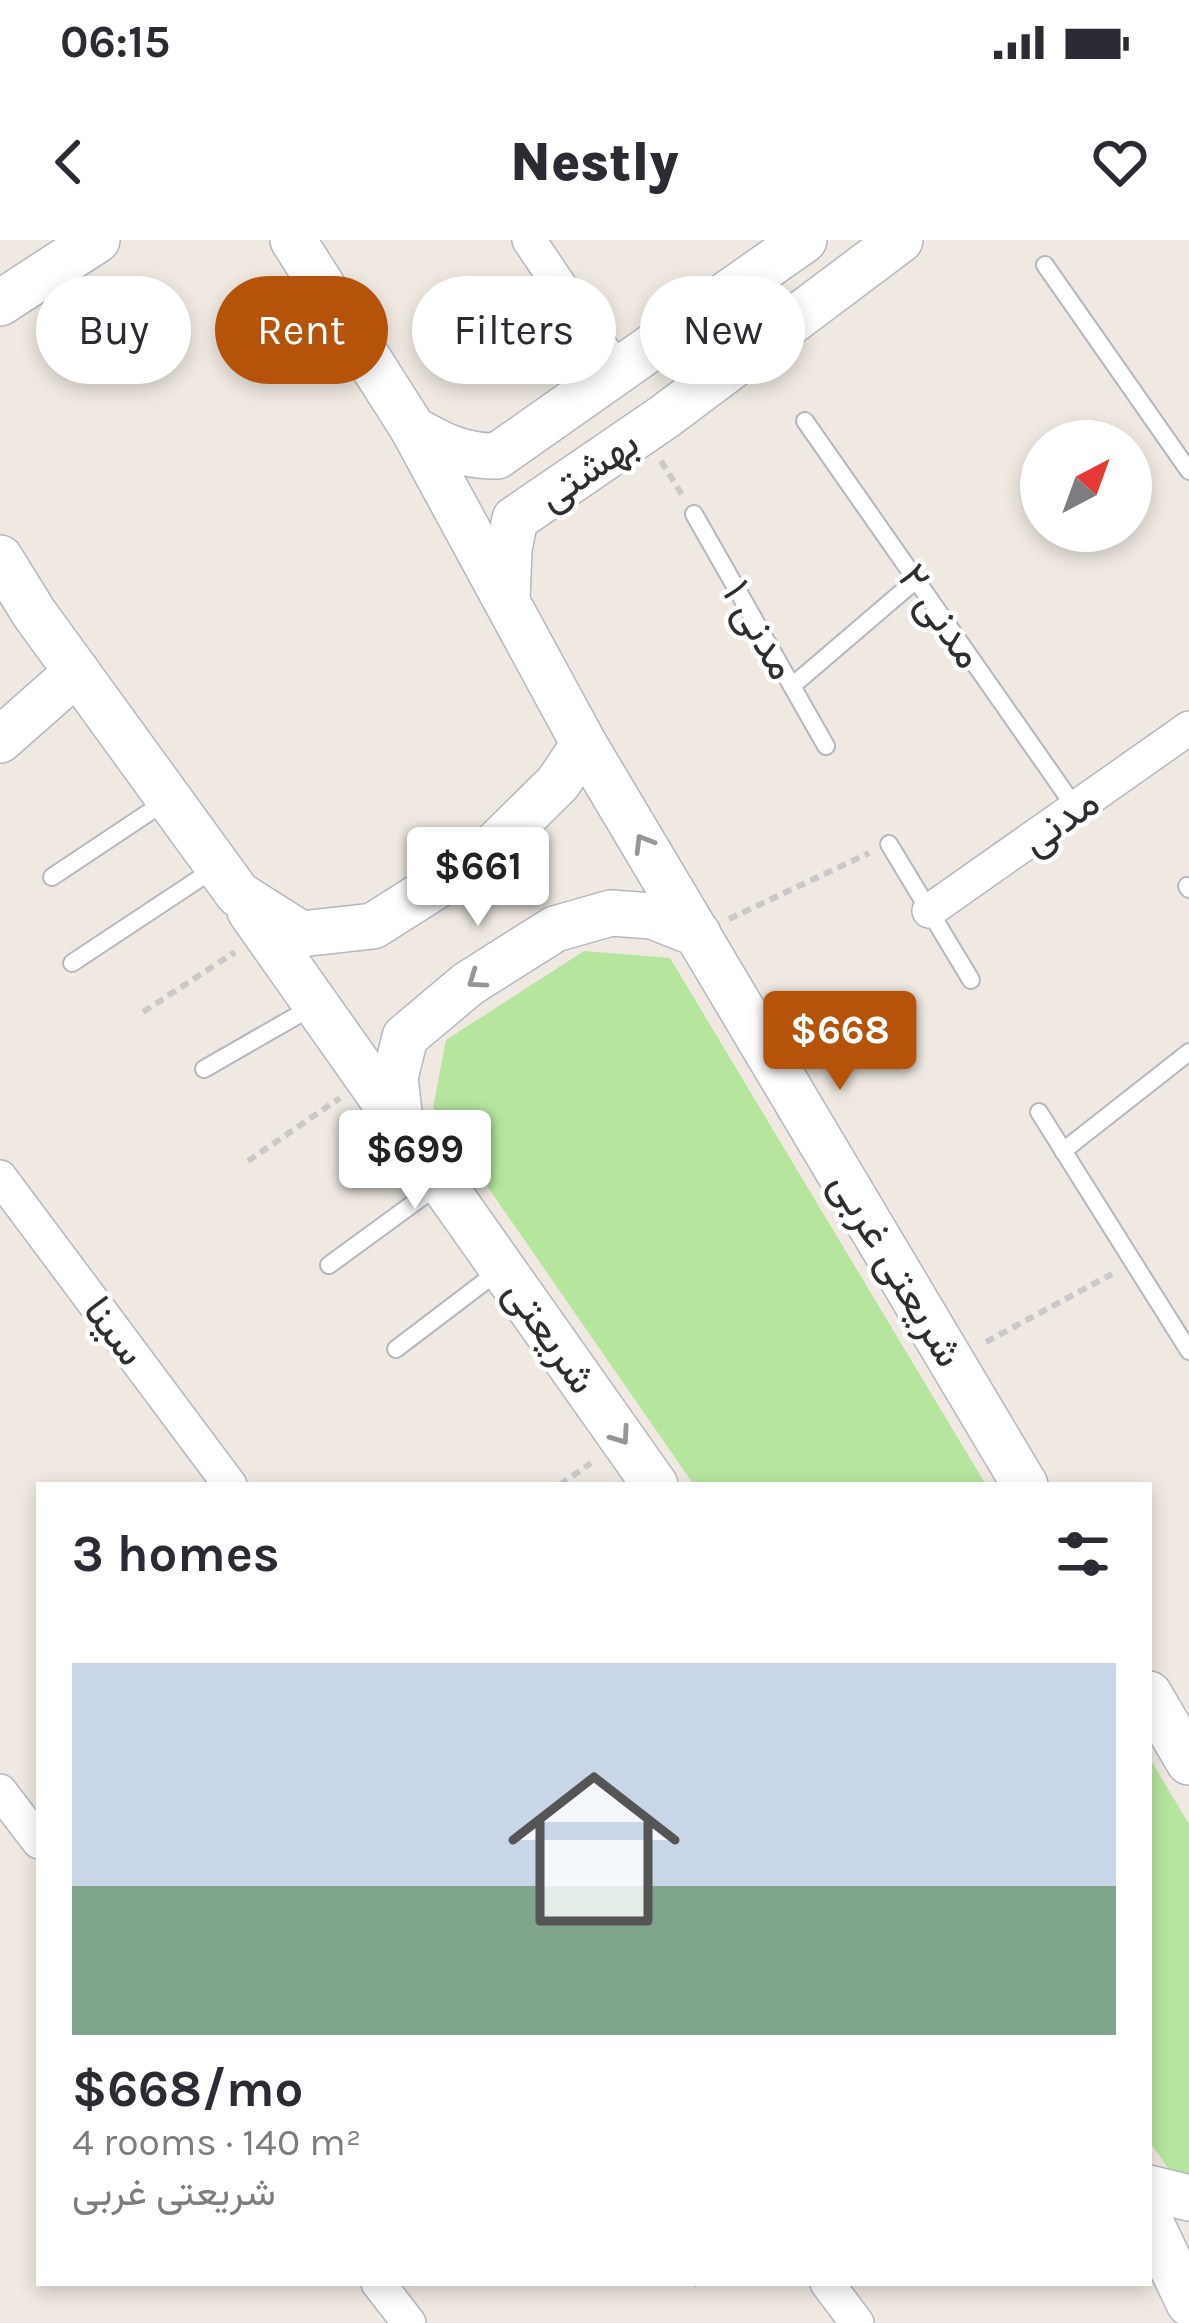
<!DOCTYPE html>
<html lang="en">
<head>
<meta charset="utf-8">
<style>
	:root { --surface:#fff; --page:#f7f7f7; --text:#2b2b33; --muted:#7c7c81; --line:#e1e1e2; --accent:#b45309 }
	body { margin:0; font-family:Karla,Vazirmatn,sans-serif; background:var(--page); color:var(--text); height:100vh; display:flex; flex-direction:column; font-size:45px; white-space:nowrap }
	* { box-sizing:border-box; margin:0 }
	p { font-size:39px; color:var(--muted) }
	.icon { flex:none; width:66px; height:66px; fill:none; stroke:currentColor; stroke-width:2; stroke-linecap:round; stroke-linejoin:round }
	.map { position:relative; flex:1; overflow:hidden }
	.sheet { position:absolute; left:36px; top:1242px; width:1116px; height:804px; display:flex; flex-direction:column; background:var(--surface); border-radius:0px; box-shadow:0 6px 18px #0003 }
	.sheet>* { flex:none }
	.hud { position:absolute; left:36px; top:36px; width:1119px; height:108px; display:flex; gap:24px }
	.needle { width:78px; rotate:41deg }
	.fabs { position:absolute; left:1020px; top:180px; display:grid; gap:24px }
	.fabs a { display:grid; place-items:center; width:132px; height:132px; border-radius:50%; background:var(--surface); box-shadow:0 6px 18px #0003; font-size:60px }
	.price { position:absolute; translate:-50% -102px; padding:0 27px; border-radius:12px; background:#fff; color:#222; font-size:39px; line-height:78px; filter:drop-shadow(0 3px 6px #0008) }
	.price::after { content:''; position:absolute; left:50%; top:72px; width:36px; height:27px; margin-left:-18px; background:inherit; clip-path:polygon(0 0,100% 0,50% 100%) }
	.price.active { background:var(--accent); color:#fff }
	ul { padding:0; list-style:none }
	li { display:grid; align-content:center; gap:24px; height:636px; padding:0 36px }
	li+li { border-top:3px solid var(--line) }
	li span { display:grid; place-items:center; height:372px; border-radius:0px; color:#555 }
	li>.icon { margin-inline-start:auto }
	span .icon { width:216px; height:216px; fill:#fffc; stroke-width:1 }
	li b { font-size:51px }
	h2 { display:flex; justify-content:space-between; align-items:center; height:144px; padding:0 36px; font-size:51px }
	.chip { padding:0 42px; border-radius:54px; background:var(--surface); box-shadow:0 6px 18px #0003; font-size:42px; line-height:108px }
	.chip.active { background:var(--accent); color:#fff }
	.status { display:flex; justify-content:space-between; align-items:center; height:84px; padding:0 60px; background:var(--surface); direction:ltr }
	.status svg { height:33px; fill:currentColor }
	header { display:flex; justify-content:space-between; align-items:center; height:156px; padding:0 36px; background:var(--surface); font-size:54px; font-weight:800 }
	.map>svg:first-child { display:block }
	.green { fill:#b6e59e }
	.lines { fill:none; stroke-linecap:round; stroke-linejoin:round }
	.lane-casing { stroke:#b4b7c1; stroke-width:20 }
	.street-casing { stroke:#b4b7c1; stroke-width:36 }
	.secondary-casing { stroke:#b4b7c1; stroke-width:48 }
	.path { stroke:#c9c9c9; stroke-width:6; stroke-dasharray:9 6; stroke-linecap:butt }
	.lane { stroke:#fff; stroke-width:16 }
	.street { stroke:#fff; stroke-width:33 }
	.secondary { stroke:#fff; stroke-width:45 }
	.oneway { stroke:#969696 }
	.labels { text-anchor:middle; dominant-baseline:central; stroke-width:9; stroke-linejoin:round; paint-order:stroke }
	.street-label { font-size:42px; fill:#2e2e2e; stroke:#fff }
</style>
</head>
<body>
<div class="status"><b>06:15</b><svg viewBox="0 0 49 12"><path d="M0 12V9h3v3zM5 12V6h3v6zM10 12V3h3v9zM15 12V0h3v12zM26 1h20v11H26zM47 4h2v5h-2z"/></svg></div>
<header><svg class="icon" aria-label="back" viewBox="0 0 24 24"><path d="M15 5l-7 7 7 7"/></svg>Nestly<svg class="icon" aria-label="heart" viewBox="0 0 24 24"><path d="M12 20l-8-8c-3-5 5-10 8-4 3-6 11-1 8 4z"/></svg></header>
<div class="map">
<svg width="1189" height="2083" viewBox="0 0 1189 2083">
	<rect width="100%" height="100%" fill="#efe9e1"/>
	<g class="green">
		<path d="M584,711l86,7 316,527h-292l-261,-377 13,-68z"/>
		<path d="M1149,1517l40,67v350l-18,-2 -22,-31z"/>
	</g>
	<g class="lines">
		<defs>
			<g id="lane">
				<path d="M1045,25l144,206"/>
				<path d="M805,181l272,389"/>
				<path d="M694,274l132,232"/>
				<path d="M792,446l124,-106"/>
				<path d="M889,604l82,136"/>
				<path d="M52,637l114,-76"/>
				<path d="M1187,646l2,3"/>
				<path d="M72,723l145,-96"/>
				<path d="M204,829l108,-62"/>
				<path d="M1039,872l150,239"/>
				<path d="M1063,911l126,-99"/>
				<path d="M329,1025l111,-81"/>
				<path d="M396,1109l104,-79"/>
			</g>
			<g id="street">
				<path d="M529,0l88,131"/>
				<path d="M929,671l260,-183"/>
				<path d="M0,937l230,308"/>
				<path d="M0,1551l39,51"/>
				<path d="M378,2043l31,40"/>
				<path d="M827,2043l30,40"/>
			</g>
			<g id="secondary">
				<path d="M0,63l97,-63"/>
				<path d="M413,189c28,16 51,28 84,27l307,-216"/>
				<path d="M0,318l34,55 204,281 63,40 72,-8 112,-71 73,-72 26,-39 -171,-315 -120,-189"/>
				<path d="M507,359l2,-50 6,-30 149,-102 236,-177"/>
				<path d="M0,500l77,-68"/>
				<path d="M584,504l441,741"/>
				<path d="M250,671l405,574"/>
				<path d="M400,881l-5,-43 10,-41 63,-53 87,-55 56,-16 41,3 46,18"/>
				<path d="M1149,1454l40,68"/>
				<path d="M1149,1948l40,10"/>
				<path d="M1149,1979l40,84"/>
			</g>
		</defs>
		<use href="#lane" class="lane-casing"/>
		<use href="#street" class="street-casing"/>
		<use href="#secondary" class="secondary-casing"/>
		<g class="path">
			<path d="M661,221l21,34"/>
			<path d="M729,679l140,-66"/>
			<path d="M143,772l92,-60"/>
			<path d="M248,921l92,-63"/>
			<path d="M986,1102l126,-68"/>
			<path d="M560,1245l31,-22"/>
			<path d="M693,2045l3,-2"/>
		</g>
		<use href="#lane" class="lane"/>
		<use href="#street" class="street"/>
		<use href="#secondary" class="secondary"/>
	</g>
	<defs><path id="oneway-chevron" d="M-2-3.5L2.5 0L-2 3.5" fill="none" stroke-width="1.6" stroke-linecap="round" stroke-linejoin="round" transform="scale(3)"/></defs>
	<g class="oneway">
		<use href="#oneway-chevron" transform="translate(643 603) rotate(-121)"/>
		<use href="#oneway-chevron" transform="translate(476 740) rotate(145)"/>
		<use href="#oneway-chevron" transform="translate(621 1196) rotate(55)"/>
	</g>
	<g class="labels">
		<g class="street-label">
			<text transform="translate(588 229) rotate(-34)">بهشتی</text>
			<text transform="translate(941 376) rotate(55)">مدنی ۲</text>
			<text transform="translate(760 390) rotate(60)">مدنی ۱</text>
			<text transform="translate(1060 581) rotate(-35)">مدنی</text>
			<text transform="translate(897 1029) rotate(59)">شریعتی غربی</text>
			<text transform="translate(115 1091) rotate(53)">سینا</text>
			<text transform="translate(551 1096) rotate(55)">شریعتی</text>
		</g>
	</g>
</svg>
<div class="fabs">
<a><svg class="needle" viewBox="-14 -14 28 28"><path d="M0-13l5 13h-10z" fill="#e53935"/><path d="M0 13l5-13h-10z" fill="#7c7c81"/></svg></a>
</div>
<b class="price" style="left:478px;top:689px">$661</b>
<b class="price active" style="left:840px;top:853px">$668</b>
<b class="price" style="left:415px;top:972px">$699</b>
<div class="hud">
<a class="chip">Buy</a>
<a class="chip active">Rent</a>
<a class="chip">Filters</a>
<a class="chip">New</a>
</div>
<section class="sheet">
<h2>3 homes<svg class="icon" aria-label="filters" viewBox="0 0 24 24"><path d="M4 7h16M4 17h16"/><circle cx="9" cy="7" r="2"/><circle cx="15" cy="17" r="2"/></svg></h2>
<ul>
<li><span style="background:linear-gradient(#c9d6e8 60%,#7fa58c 0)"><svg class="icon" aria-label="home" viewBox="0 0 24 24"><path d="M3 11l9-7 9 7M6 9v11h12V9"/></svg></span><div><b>$668/mo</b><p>4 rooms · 140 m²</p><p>شریعتی غربی</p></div></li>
</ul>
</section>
</div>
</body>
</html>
